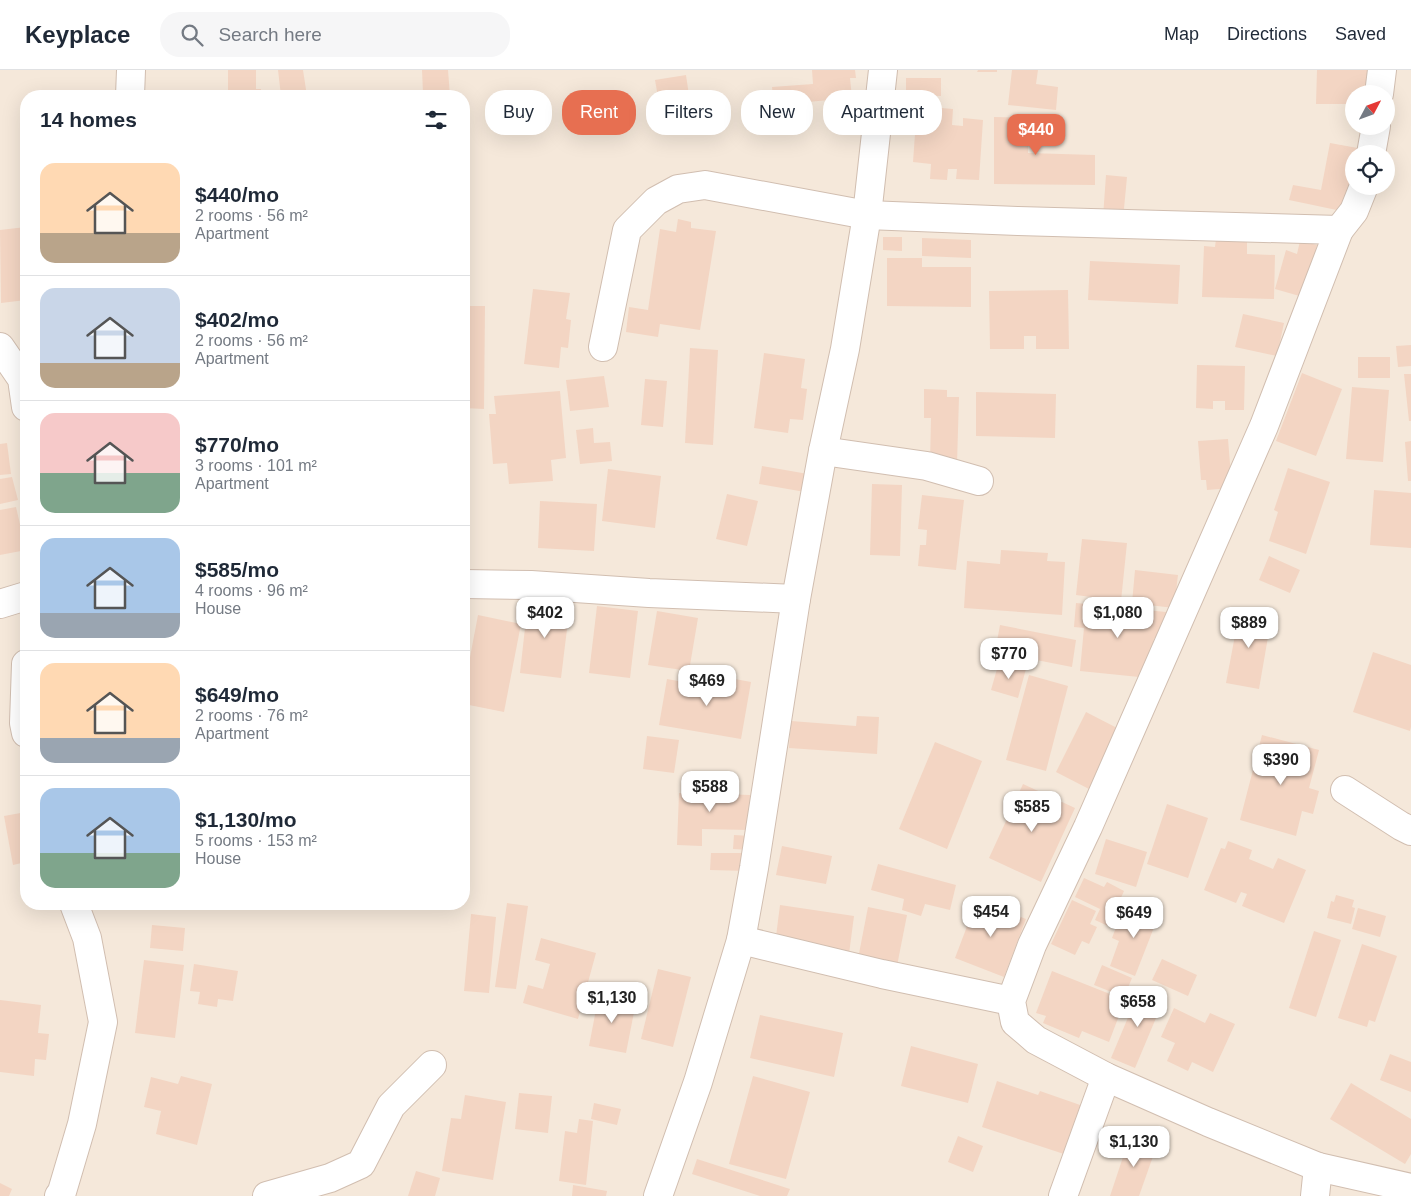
<!DOCTYPE html>
<html lang="en">
<head>
<meta charset="utf-8">
<style>
	:root { --surface:#fff; --page:#f6f6f7; --text:#1f2937; --muted:#747a83; --line:#e0e1e3; --accent:#e76f51 }
	body { margin:0; font-family:Arial,sans-serif; background:var(--page); color:var(--text); height:100vh; display:flex; flex-direction:column; font-size:19px; white-space:nowrap }
	* { box-sizing:border-box; margin:0 }
	p { font-size:16px; color:var(--muted) }
	.icon { flex:none; width:28px; height:28px; fill:none; stroke:currentColor; stroke-width:2; stroke-linecap:round; stroke-linejoin:round }
	.map { position:relative; flex:1; overflow:hidden }
	.side { position:absolute; left:20px; top:20px; width:450px; height:820px; display:flex; flex-direction:column; background:var(--surface); border-radius:20px; box-shadow:0 5px 20px #0002 }
	.side>* { flex:none }
	.guide { position:absolute; left:485px; top:20px; width:475px; height:45px; display:flex; gap:10px }
	.needle { width:32px; rotate:49deg }
	.fabs { position:absolute; left:1345px; top:15px; display:grid; gap:10px }
	.fabs a { display:grid; place-items:center; width:50px; height:50px; border-radius:50%; background:var(--surface); box-shadow:0 5px 20px #0002; font-size:25px }
	.price { position:absolute; translate:-50% -42px; padding:0 11px; border-radius:10px; background:#fff; color:#222; font-size:16px; line-height:32px; filter:drop-shadow(0 1px 2px #0008) }
	.price::after { content:''; position:absolute; left:50%; top:30px; width:15px; height:11px; margin-left:-8px; background:inherit; clip-path:polygon(0 0,100% 0,50% 100%) }
	.price.selected { background:var(--accent); color:#fff }
	ul { padding:0; list-style:none }
	li { display:flex; align-items:center; gap:15px; height:125px; padding:0 20px }
	li+li { border-top:1px solid var(--line) }
	li span { display:grid; place-items:center; flex:none; width:140px; height:100px; border-radius:15px; color:#555 }
	li>.icon { margin-inline-start:auto }
	span .icon { width:60px; height:60px; fill:#fffc; stroke-width:1 }
	li b { font-size:21px }
	h2 { display:flex; justify-content:space-between; align-items:center; height:60px; padding:0 20px; font-size:21px }
	.chip { padding:0 18px; border-radius:20px; background:var(--surface); box-shadow:0 5px 20px #0002; font-size:18px; line-height:45px }
	.chip.selected { background:var(--accent); color:#fff }
	header { display:flex; align-items:center; gap:30px; box-sizing:border-box; height:70px; padding:0 25px; background:var(--surface); border-bottom:1px solid var(--line) }
	header strong { font-size:24px }
	nav { display:flex; gap:28px; margin-inline-start:auto; font-size:18px }
	.search { width:350px; height:45px; background:var(--page); display:flex; align-items:center; gap:12px; box-sizing:border-box; padding:0 18px; border-radius:20px; color:var(--muted); font-size:19px }
	.map>svg:first-child { display:block }
	.residential { fill:#f5e8da; fill-rule:evenodd }
	.building { fill:#f3d5c3 }
	.lines { fill:none; stroke-linecap:round; stroke-linejoin:round }
	.minor-casing { stroke:#d1beb0; stroke-width:30 }
	.minor { stroke:#fff; stroke-width:28 }
</style>
</head>
<body>
<header>
<strong>Keyplace</strong>
<div class="search"><svg class="icon" aria-label="search" viewBox="0 0 24 24"><circle cx="10" cy="10" r="6"/><path d="M15 15l6 6"/></svg>Search here</div>
<nav><a>Map</a><a>Directions</a><a>Saved</a></nav>
</header>
<div class="map">
<svg width="1411" height="1126" viewBox="0 0 1411 1126">
	<rect width="100%" height="100%" fill="#fdf6ec"/>
	<path class="residential" d="M0,0h1411v1126h-1411zM1354,24h32v32h-32zM26,26h438v808h-438zM1354,84h32v32h-32z"/>
	<g class="building">
		<path d="M228,0h28v19h5v7h-33z"/>
		<path d="M278,0h25l4,26h-26z"/>
		<path d="M422,0h26l2,26h-54v-1l27,-2z"/>
		<path d="M812,0h43l1,8h-6l2,20 -78,7 -2,-18 41,-3z"/>
		<path d="M978,0h19v2h-20z"/>
		<path d="M1012,0h26l-2,14 22,3 -2,23 -48,-5z"/>
		<path d="M1317,0h50v24h-13v10h-38z"/>
		<path d="M686,5l5,34 -30,5 -6,-34z"/>
		<path d="M906,8h35v18l-35,-1z"/>
		<path d="M917,36l36,3 -1,16 11,1v-8l20,2 -4,60 -23,-1 1,-10h-9l-1,11 -17,-1 1,-15 -18,-2z"/>
		<path d="M994,47l58,1v27h-24v8l67,2v30l-101,-1z"/>
		<path d="M1330,73l33,6 -1,5h-8v32l-3,27 -62,-13 4,-15 28,5z"/>
		<path d="M1106,105l21,2 -4,42 -20,-2z"/>
		<rect x="464" y="118" width="5" height="39"/>
		<path d="M678,149l13,3v6l25,3 -16,99 -40,-6 -2,13 -32,-5 3,-25 19,3 12,-81 16,3z"/>
		<path d="M26,157v73l-25,3 -1,-73z"/>
		<path d="M883,167h19v14l-19,-1z"/>
		<path d="M922,168l49,2v18l-49,-2z"/>
		<path d="M1216,169l31,1v14l28,1 -1,44 -72,-2 2,-51 11,1z"/>
		<path d="M1300,171l17,4 -14,52 -28,-8 11,-39 11,4z"/>
		<path d="M887,188h35v9h49v40l-84,-1z"/>
		<path d="M1090,191l90,4 -2,39 -90,-4z"/>
		<path d="M533,219l37,4 -4,26 5,1 -3,28 -7,-1 -2,21 -35,-4z"/>
		<path d="M1068,220l1,59h-33v-13h-12v13h-34l-1,-58z"/>
		<path d="M464,236h21l-1,103 -20,-1z"/>
		<path d="M1243,244l41,9 -7,33 -42,-9z"/>
		<path d="M1411,275v21l-13,1 -2,-21z"/>
		<path d="M690,278l28,2 -5,95 -28,-2z"/>
		<path d="M764,283l41,6 -4,29 6,1 -4,31 -13,-1 -2,14 -34,-5z"/>
		<rect x="1358" y="287" width="32" height="21"/>
		<path d="M1197,295l48,1 -1,44h-19v-9h-12v8l-17,-1z"/>
		<path d="M1302,303l40,16 -26,67 -40,-15z"/>
		<path d="M1404,304h7v47h-2z"/>
		<path d="M604,306l5,31 -39,4 -4,-31z"/>
		<path d="M645,309l22,2 -4,46 -22,-2z"/>
		<path d="M1352,317l37,3 -6,72 -37,-3z"/>
		<path d="M924,319l23,1v7h12l-2,67 -27,-1 1,-45h-7z"/>
		<path d="M560,321l6,67 -15,2 2,21 -44,3 -2,-21 -14,1 -4,-50h7l-2,-18z"/>
		<path d="M976,322l80,2 -1,44 -79,-2z"/>
		<path d="M593,358l1,15 16,-1 2,19 -32,3 -4,-34z"/>
		<path d="M1228,369l4,49 -25,2 -1,-10h-5l-3,-39z"/>
		<path d="M1411,371v40h-3l-3,-39z"/>
		<path d="M7,373l4,31 -11,1v-31z"/>
		<path d="M762,396l46,8 -3,18 -46,-8z"/>
		<path d="M1288,398l42,14 -24,72 -37,-13 9,-29 -4,-2z"/>
		<path d="M608,399l53,7 -6,52 -53,-7z"/>
		<path d="M12,407l6,23 -18,4v-25z"/>
		<path d="M872,414l30,1 -2,71 -30,-1z"/>
		<path d="M1374,420l37,3v55l-41,-3z"/>
		<path d="M727,424l31,7 -11,45 -31,-7z"/>
		<path d="M922,425l42,5 -8,70 -38,-4 2,-21h6l1,-15 -9,-1z"/>
		<path d="M540,431l57,3 -3,47 -56,-3z"/>
		<path d="M16,437l10,43 -26,5v-45z"/>
		<path d="M1082,469l45,4 -6,58 -45,-6z"/>
		<path d="M1001,480l47,3 -1,8 18,1 -3,53 -98,-7 3,-47 33,3z"/>
		<path d="M1269,486l31,14 -10,23 -31,-13z"/>
		<path d="M1135,500l43,5 -4,33 -42,-5z"/>
		<path d="M528,531l42,4 -9,73 -41,-5z"/>
		<path d="M1076,533l90,9 -2,27 -10,-1 -5,40 -69,-7 4,-43 -10,-1z"/>
		<path d="M597,536l41,5 -8,67 -41,-5z"/>
		<path d="M1240,539l32,5 -13,75 -33,-6z"/>
		<path d="M657,541l41,7 -9,53 -41,-6z"/>
		<path d="M478,545l43,9 -17,88 -40,-8v-15z"/>
		<path d="M1000,555l76,15 -4,27 -77,-15z"/>
		<path d="M1373,582l38,13v62l-1,4 -57,-19z"/>
		<path d="M999,592l27,7 -8,29 -27,-8z"/>
		<path d="M1029,605l39,11 -22,85 -40,-11z"/>
		<path d="M719,606l32,6 -10,57 -82,-14 8,-46 50,9z"/>
		<path d="M1086,642l33,17 -30,60 -33,-17z"/>
		<path d="M857,646l22,1 -2,37 -88,-6 2,-27 65,5z"/>
		<path d="M1262,665l57,15 -10,38 10,3 -6,23 -11,-3 -6,25 -56,-16z"/>
		<path d="M647,666l32,4 -5,33 -31,-4z"/>
		<path d="M935,672l47,19 -35,88 -48,-20z"/>
		<path d="M691,713l31,1v10l28,1 -1,35 -47,-1v17l-25,-1 2,-52h12z"/>
		<path d="M1023,714l52,24 -34,74 -52,-24z"/>
		<path d="M1167,734l41,14 -20,60 -41,-14z"/>
		<path d="M26,742v50l-13,3 -9,-49z"/>
		<path d="M734,765l17,1v14l-18,-1z"/>
		<path d="M1106,769l41,13 -11,35 -41,-13z"/>
		<path d="M1228,771l24,9 -3,9 24,10 5,-11 28,12 -22,53 -42,-17 5,-12 -6,-2 -5,11 -32,-13 17,-42 4,1z"/>
		<path d="M782,776l50,10 -6,28 -50,-9z"/>
		<path d="M711,783h36v18l-37,-1z"/>
		<path d="M878,794l78,21 -6,25 -25,-6 -4,12 -19,-6 2,-11 -33,-9z"/>
		<path d="M1084,808l20,9 3,-5 17,9 -16,35 -13,-6 5,-11 -25,-12z"/>
		<path d="M1336,825l18,5 -2,7 3,1 -4,16 -24,-6 4,-17 3,1z"/>
		<path d="M977,830l49,19 -22,58 -49,-19z"/>
		<path d="M1072,830l24,11 -6,13 7,3 -8,17 -7,-3 -7,14 -24,-11z"/>
		<path d="M507,833l21,3 -12,83 -21,-2z"/>
		<path d="M1135,833l25,9 -25,64 -25,-10 9,-25 -7,-3 6,-16 8,3z"/>
		<path d="M780,835l74,11 -5,38 -74,-10z"/>
		<path d="M868,837l39,8 -11,56 -39,-7z"/>
		<path d="M1358,838l28,8 -6,21 -28,-8z"/>
		<path d="M471,844l25,3 -7,76 -25,-2z"/>
		<path d="M152,855l33,3 -2,23 -33,-3z"/>
		<path d="M1314,861l27,9 -25,77 -27,-9z"/>
		<path d="M541,868l55,15 -18,66 -55,-16 5,-18 15,4 7,-25 -15,-4z"/>
		<path d="M1362,874l35,12 -22,66 -6,-2 -2,7 -29,-9z"/>
		<path d="M1162,889l35,16 -9,21 -36,-16z"/>
		<path d="M144,890l40,5 -9,73 -40,-5z"/>
		<path d="M194,894l44,7 -5,30 -15,-2 -1,8 -19,-3 2,-12 -10,-1z"/>
		<path d="M1102,895l30,13 -8,19 -30,-12z"/>
		<path d="M658,899l33,8 -18,70 -32,-8z"/>
		<path d="M1052,901l73,29 -16,42 -27,-11 -3,7 -36,-15 3,-7 -10,-3z"/>
		<path d="M1140,919l24,10 -29,69 -24,-10z"/>
		<path d="M599,924l37,8 -10,51 -37,-7z"/>
		<path d="M0,930l41,5 -3,28 11,1 -3,26 -11,-1 -1,17 -34,-4z"/>
		<path d="M1174,938l31,15 5,-10 25,11 -22,48 -21,-10 -4,9 -21,-10 8,-18 -14,-6z"/>
		<path d="M760,945l83,18 -9,44 -84,-19z"/>
		<path d="M911,976l67,18 -10,39 -67,-17z"/>
		<path d="M1390,984l21,8v30l-31,-12z"/>
		<path d="M181,1006l31,8 -15,61 -41,-11 5,-23 -17,-4 7,-30 27,7z"/>
		<path d="M753,1006l57,16 -24,87 -57,-15z"/>
		<path d="M997,1011l41,14 2,-4 43,15 -16,49 -85,-28z"/>
		<path d="M1351,1013l60,36v35l-6,10 -75,-45z"/>
		<path d="M519,1023l33,3 -4,37 -33,-4z"/>
		<path d="M465,1025l41,7 -13,78 -51,-9 9,-53 10,1z"/>
		<path d="M594,1033l27,6 -4,16 -26,-6z"/>
		<path d="M579,1049l14,2 -7,64 -27,-4 6,-50 12,2z"/>
		<path d="M958,1066l25,10 -10,26 -25,-10z"/>
		<path d="M1130,1066l27,9 -18,51h-29z"/>
		<path d="M697,1089l93,30 -3,7h-27l-68,-22z"/>
		<path d="M416,1101l24,7 -5,18h-27z"/>
		<path d="M0,1113l12,6 -3,7h-9z"/>
		<path d="M573,1115l34,6 -1,5h-34z"/>
	</g>
	<g class="lines">
		<defs>
			<g id="minor">
				<path d="M1379,24l3,-24"/>
				<path d="M130,26l1,-26"/>
				<path d="M1371,84l5,-28"/>
				<path d="M1339,160l15,-19 10,-25"/>
				<path d="M0,277l22,32 4,28"/>
				<path d="M603,277l24,-117 29,-29 22,-12 27,-4 162,30 151,6 321,9 -75,196 -176,401 -56,118 -21,56 4,21 21,18 70,37 102,45 110,45 93,21"/>
				<path d="M823,381l104,15 52,15"/>
				<path d="M464,514l67,1 118,8 147,6"/>
				<path d="M0,534l26,-8"/>
				<path d="M26,594l-2,59 2,10"/>
				<path d="M1345,720l56,36 10,5"/>
				<path d="M741,870l141,34 129,27"/>
				<path d="M59,1126l2,-1 21,-71 21,-102 -16,-84 -13,-34"/>
				<path d="M267,1126l63,-18 31,-14 30,-58 41,-41"/>
				<path d="M658,1126l40,-114 43,-142 13,-72 42,-269 27,-148 22,-102 22,-134 16,-145"/>
				<path d="M1063,1126l43,-119"/>
				<path d="M1315,1126l3,-29"/>
			</g>
		</defs>
		<use href="#minor" class="minor-casing"/>
		<use href="#minor" class="minor"/>
	</g>
</svg>
<div class="fabs">
<a><svg class="needle" viewBox="-14 -14 28 28"><path d="M0-13l5 13h-10z" fill="#e53935"/><path d="M0 13l5-13h-10z" fill="#747a83"/></svg></a>
<a><svg class="icon" aria-label="locate" viewBox="0 0 24 24"><circle cx="12" cy="12" r="6"/><path d="M12 2v4M12 18v4M2 12h4M18 12h4"/></svg></a>
</div>
<b class="price selected" style="left:1036px;top:86px">$440</b>
<b class="price" style="left:545px;top:569px">$402</b>
<b class="price" style="left:1118px;top:569px">$1,080</b>
<b class="price" style="left:1249px;top:579px">$889</b>
<b class="price" style="left:1009px;top:610px">$770</b>
<b class="price" style="left:707px;top:637px">$469</b>
<b class="price" style="left:1281px;top:716px">$390</b>
<b class="price" style="left:710px;top:743px">$588</b>
<b class="price" style="left:1032px;top:763px">$585</b>
<b class="price" style="left:991px;top:868px">$454</b>
<b class="price" style="left:1134px;top:869px">$649</b>
<b class="price" style="left:612px;top:954px">$1,130</b>
<b class="price" style="left:1138px;top:958px">$658</b>
<b class="price" style="left:1134px;top:1098px">$1,130</b>
<div class="guide">
<a class="chip">Buy</a>
<a class="chip selected">Rent</a>
<a class="chip">Filters</a>
<a class="chip">New</a>
<a class="chip">Apartment</a>
</div>
<section class="side">
<h2>14 homes<svg class="icon" aria-label="filters" viewBox="0 0 24 24"><path d="M4 7h16M4 17h16"/><circle cx="9" cy="7" r="2"/><circle cx="15" cy="17" r="2"/></svg></h2>
<ul>
<li><span style="background:linear-gradient(#ffd9b3 70%,#b9a48a 0)"><svg class="icon" aria-label="home" viewBox="0 0 24 24"><path d="M3 11l9-7 9 7M6 9v11h12V9"/></svg></span><div><b>$440/mo</b><p>2 rooms · 56 m²</p><p>Apartment</p></div></li>
<li><span style="background:linear-gradient(#c9d6e8 75%,#b9a48a 0)"><svg class="icon" aria-label="home" viewBox="0 0 24 24"><path d="M3 11l9-7 9 7M6 9v11h12V9"/></svg></span><div><b>$402/mo</b><p>2 rooms · 56 m²</p><p>Apartment</p></div></li>
<li><span style="background:linear-gradient(#f6c9c9 60%,#7fa58c 0)"><svg class="icon" aria-label="home" viewBox="0 0 24 24"><path d="M3 11l9-7 9 7M6 9v11h12V9"/></svg></span><div><b>$770/mo</b><p>3 rooms · 101 m²</p><p>Apartment</p></div></li>
<li><span style="background:linear-gradient(#a9c7e8 75%,#9aa5b1 0)"><svg class="icon" aria-label="home" viewBox="0 0 24 24"><path d="M3 11l9-7 9 7M6 9v11h12V9"/></svg></span><div><b>$585/mo</b><p>4 rooms · 96 m²</p><p>House</p></div></li>
<li><span style="background:linear-gradient(#ffd9b3 75%,#9aa5b1 0)"><svg class="icon" aria-label="home" viewBox="0 0 24 24"><path d="M3 11l9-7 9 7M6 9v11h12V9"/></svg></span><div><b>$649/mo</b><p>2 rooms · 76 m²</p><p>Apartment</p></div></li>
<li><span style="background:linear-gradient(#a9c7e8 65%,#7fa58c 0)"><svg class="icon" aria-label="home" viewBox="0 0 24 24"><path d="M3 11l9-7 9 7M6 9v11h12V9"/></svg></span><div><b>$1,130/mo</b><p>5 rooms · 153 m²</p><p>House</p></div></li>
</ul>
</section>
</div>
</body>
</html>
